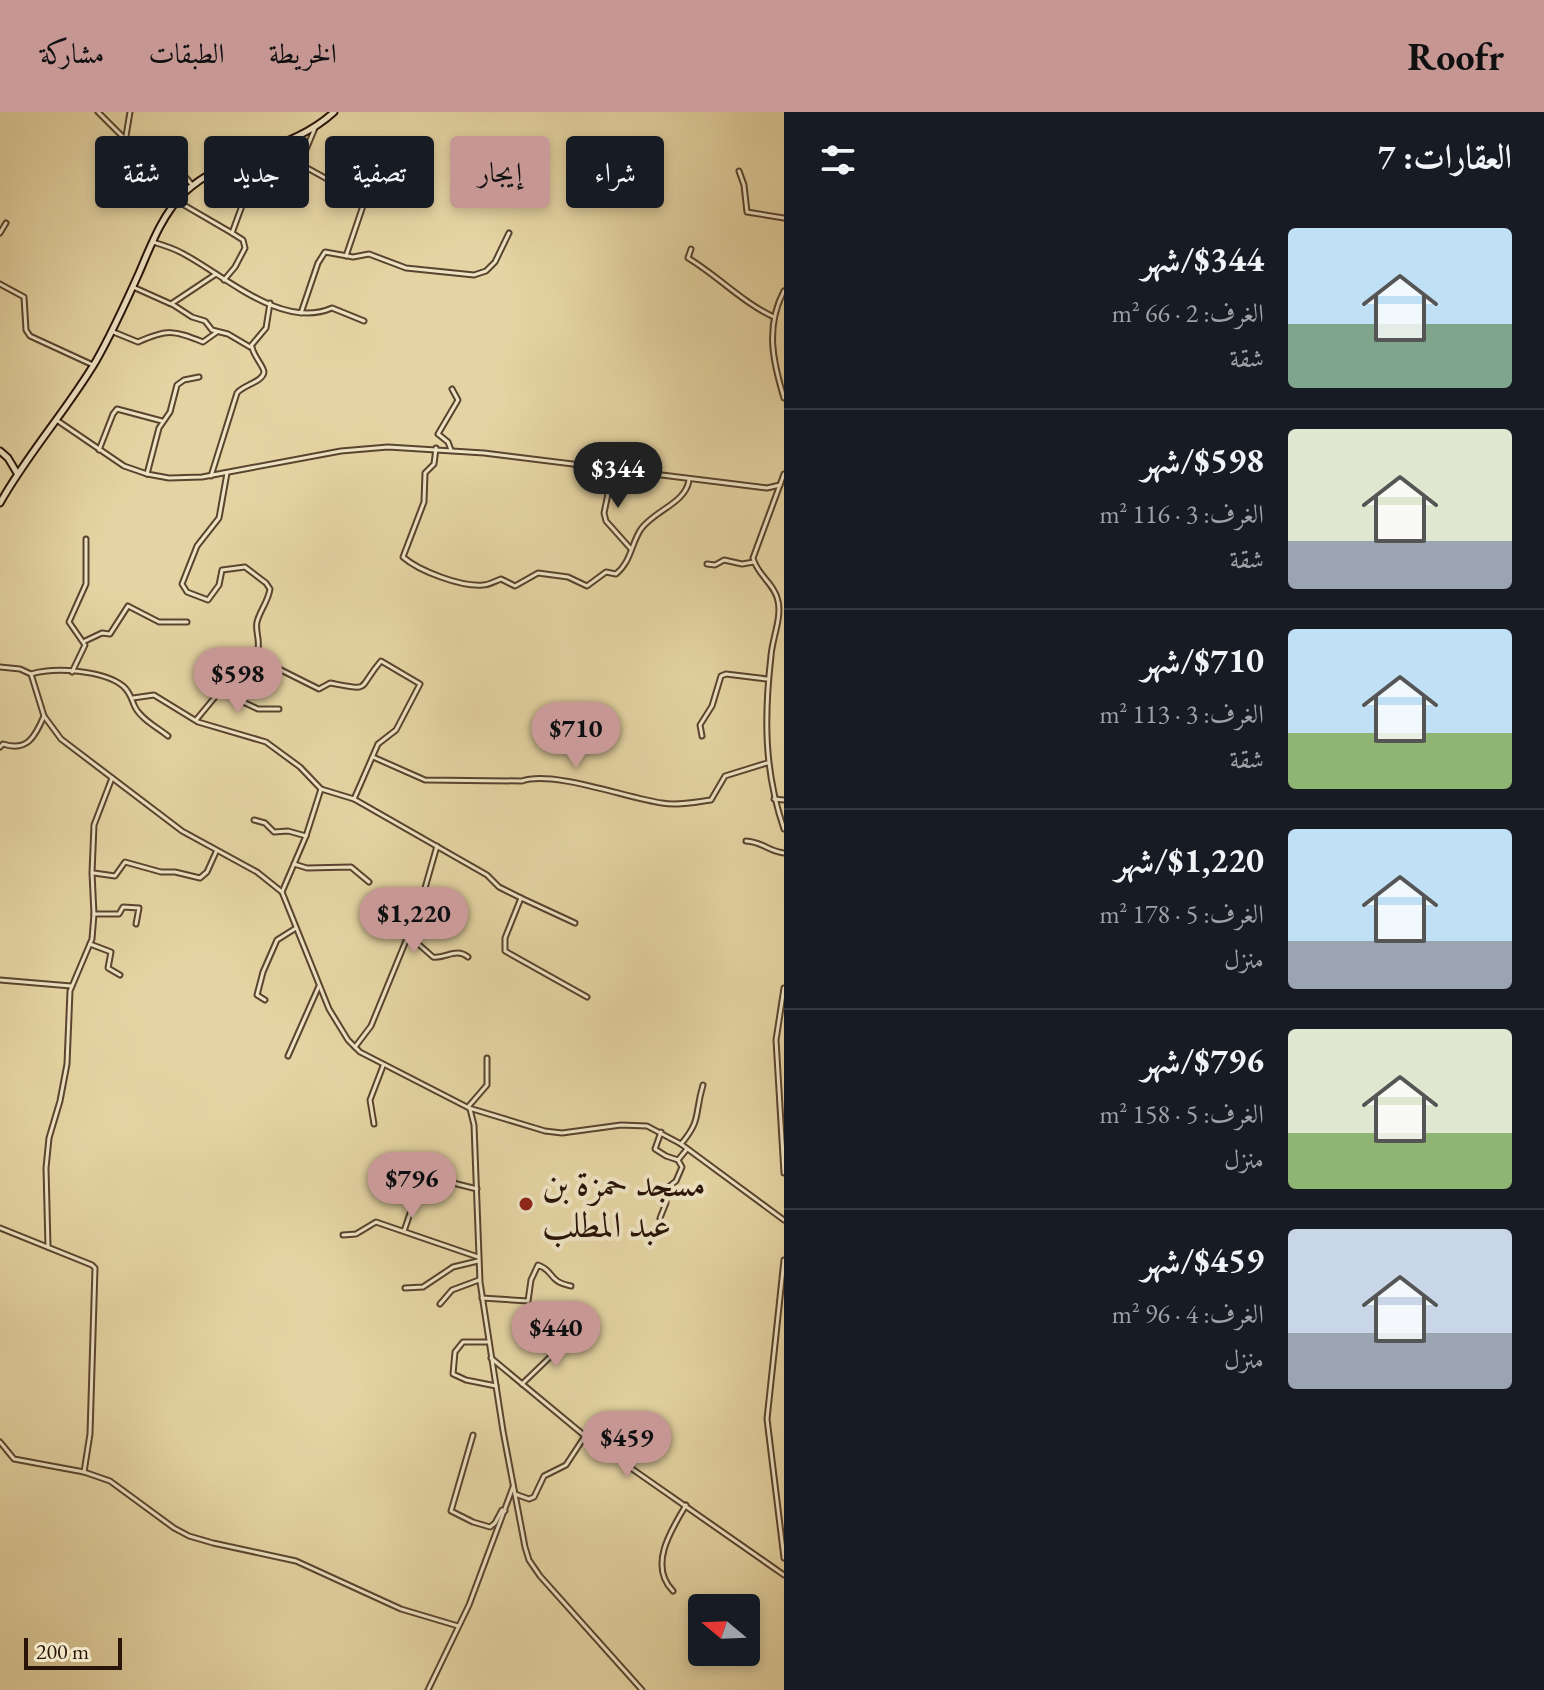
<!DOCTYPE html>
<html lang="ar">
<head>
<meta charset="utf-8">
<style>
	:root { --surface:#171b24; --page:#20242c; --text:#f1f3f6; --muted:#9ea1a6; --line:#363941; --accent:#c59692 }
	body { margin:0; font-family:"EB Garamond",Amiri,serif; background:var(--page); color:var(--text); direction:rtl; height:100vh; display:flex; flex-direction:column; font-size:30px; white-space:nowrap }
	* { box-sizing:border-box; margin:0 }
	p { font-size:26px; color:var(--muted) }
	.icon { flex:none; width:44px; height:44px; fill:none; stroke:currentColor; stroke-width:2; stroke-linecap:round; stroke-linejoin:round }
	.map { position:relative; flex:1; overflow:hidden; direction:ltr }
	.details { display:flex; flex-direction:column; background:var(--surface); width:760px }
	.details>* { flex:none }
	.top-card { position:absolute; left:24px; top:24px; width:640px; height:72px; direction:rtl; display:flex; gap:16px }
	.needle { width:52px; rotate:289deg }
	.controls { position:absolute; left:688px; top:1482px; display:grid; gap:16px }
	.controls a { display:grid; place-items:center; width:72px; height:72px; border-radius:8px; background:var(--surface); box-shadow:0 4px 12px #0003; font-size:40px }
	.scale { position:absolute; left:24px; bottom:20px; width:98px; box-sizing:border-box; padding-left:8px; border:4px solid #2a1408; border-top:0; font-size:22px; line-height:28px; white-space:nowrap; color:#2a1408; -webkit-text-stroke:6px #eee3c3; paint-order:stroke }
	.price { position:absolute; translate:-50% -68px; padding:0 18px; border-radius:28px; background:var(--accent); color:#111; font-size:26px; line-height:52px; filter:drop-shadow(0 2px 4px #0008) }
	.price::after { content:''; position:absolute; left:50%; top:48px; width:24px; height:18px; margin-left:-12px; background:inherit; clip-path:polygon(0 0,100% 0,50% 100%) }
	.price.on { background:#222; color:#fff }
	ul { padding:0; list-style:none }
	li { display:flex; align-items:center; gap:24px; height:200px; padding:0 32px }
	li+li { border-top:2px solid var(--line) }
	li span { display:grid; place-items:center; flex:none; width:224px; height:160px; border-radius:8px; color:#555 }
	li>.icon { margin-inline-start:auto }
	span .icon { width:96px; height:96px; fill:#fffc; stroke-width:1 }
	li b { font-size:34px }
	h2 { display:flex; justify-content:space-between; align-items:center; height:96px; padding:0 32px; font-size:34px }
	.tag { padding:0 28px; border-radius:8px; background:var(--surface); box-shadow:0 4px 12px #0003; font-size:28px; line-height:72px }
	.tag.on { background:var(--accent); color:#111 }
	header { display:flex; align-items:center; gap:48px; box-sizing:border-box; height:112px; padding:0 40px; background:var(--accent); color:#111 }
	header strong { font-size:38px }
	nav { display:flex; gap:44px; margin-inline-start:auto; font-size:28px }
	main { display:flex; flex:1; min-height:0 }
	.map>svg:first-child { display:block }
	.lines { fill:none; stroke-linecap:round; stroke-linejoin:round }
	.street-casing { stroke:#59442f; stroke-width:7 }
	.secondary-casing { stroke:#2a1408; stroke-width:9 }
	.street { stroke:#eee3c3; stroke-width:3 }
	.secondary { stroke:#eee3c3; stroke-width:5 }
	.poi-dot { fill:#8f2418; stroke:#eee3c3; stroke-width:3 }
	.labels { text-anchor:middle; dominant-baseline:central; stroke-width:8; stroke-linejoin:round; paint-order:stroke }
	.poi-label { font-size:36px; fill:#2a1408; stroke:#eee3c3; text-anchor:start }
</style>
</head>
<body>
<header>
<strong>Roofr</strong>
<nav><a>الخريطة</a><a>الطبقات</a><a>مشاركة</a></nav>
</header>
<main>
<section class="details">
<h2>العقارات: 7<svg class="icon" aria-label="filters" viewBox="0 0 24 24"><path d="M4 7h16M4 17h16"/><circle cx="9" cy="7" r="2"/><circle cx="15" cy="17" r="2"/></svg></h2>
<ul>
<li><span style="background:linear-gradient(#bfe0f5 60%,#7fa58c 0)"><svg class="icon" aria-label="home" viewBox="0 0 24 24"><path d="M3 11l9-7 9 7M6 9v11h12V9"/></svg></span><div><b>$344/شهر</b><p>الغرف: 2 · 66 m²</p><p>شقة</p></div></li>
<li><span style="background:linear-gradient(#dfe7d0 70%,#9aa5b1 0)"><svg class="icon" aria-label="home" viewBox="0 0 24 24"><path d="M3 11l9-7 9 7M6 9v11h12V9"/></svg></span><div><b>$598/شهر</b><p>الغرف: 3 · 116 m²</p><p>شقة</p></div></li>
<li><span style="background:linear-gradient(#bfe0f5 65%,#8fb573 0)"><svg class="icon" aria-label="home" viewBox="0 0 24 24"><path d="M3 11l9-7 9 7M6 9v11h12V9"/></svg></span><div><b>$710/شهر</b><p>الغرف: 3 · 113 m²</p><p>شقة</p></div></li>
<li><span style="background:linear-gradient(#bfe0f5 70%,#9aa5b1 0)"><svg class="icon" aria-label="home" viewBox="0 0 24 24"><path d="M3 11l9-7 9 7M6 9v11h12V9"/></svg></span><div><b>$1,220/شهر</b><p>الغرف: 5 · 178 m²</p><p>منزل</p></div></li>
<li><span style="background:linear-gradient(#dfe7d0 65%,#8fb573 0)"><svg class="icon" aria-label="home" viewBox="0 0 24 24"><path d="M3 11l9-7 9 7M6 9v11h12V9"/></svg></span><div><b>$796/شهر</b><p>الغرف: 5 · 158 m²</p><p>منزل</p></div></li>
<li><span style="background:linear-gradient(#c9d6e8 65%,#9aa5b1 0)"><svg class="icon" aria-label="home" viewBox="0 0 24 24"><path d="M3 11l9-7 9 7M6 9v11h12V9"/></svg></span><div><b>$459/شهر</b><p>الغرف: 4 · 96 m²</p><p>منزل</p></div></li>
</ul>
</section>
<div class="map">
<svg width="784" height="1578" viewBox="0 0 784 1578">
	<rect width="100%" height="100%" fill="#e5d4a3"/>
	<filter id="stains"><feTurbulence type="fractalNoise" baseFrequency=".0025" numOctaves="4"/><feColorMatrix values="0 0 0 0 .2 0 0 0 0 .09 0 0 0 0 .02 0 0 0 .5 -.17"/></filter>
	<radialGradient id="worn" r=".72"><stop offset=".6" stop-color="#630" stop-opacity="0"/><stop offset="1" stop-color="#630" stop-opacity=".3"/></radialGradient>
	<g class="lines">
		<defs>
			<g id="street">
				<path d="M98,0l29,29"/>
				<path d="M130,0l-4,24 2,6 55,32 10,12"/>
				<path d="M315,16l-15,36 65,36 -19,56"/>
				<path d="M739,59l5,14 3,27 37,6"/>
				<path d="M177,89l55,32"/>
				<path d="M0,121l6,-10"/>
				<path d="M153,130c10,3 20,6 29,11 42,22 100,77 150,55l32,13"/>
				<path d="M691,137l-3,9c30,18 55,45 86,59"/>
				<path d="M224,168l11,-13 10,-19 -2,-8 -11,-7 18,-49 -4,-26"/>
				<path d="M0,172l24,13 2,33 4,6 63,29"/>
				<path d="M133,175l38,17 45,-30"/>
				<path d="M784,179c-19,36 -11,71 0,107"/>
				<path d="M172,192l20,13 13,4 7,9 16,4 22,13 16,-19 4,-25"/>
				<path d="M301,201l17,-50 7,-11 28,5 16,-3 37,14 68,7 12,-4 9,-9 14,-29"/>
				<path d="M111,219l27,11c30,-13 35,-12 65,0l14,-10"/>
				<path d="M58,309l66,45 23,8 22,4 33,-1 139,-26 47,-4 96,6 283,35 13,-3"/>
				<path d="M436,336l-2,16 -9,9 -1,29 -21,55c16,14 58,30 80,28 6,0 12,-4 18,-6l14,7 23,-13 30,4 19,9 19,-14 10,2c15,-12 15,-30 25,-45 14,-19 45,-26 48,-49"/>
				<path d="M99,338l14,-36 4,-5 45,12"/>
				<path d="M451,338l-3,-8 -10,-8 20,-34 -6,-11"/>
				<path d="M613,358l-9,43 2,8 25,28"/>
				<path d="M227,361l-8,45 -22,28 -15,38 5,8 21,8 11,-15 3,-15 23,-3 21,16 4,6c-2,13 -10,21 -13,33 -2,9 3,17 1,27l9,14 52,26 11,-6c43,8 26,7 51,-22l39,23 -24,46 -18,14 -24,55"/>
				<path d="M147,362l12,-46 11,-16 7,-27 7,-5 15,-3"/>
				<path d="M784,362l-31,84c4,17 22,26 25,43 4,17 -6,38 -7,55 -7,61 -7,115 13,173"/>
				<path d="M211,364l26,-83c6,-8 26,-11 27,-21 0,-5 -11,-17 -12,-25"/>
				<path d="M707,452l8,1 9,-5 18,4 12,-2"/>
				<path d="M85,529l17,-8 8,1 18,-28 31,16h28"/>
				<path d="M0,555l20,2 11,5 13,42 17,23 121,92 75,41 25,20 47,117 19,31 12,12 109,56 76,23 17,2 59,-8 26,1 34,18 103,76"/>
				<path d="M72,560l13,-27 -16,-23 17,-38v-45"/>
				<path d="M31,562c24,-7 72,-4 92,12 8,7 8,13 12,21 6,12 23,21 33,29"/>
				<path d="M133,586l21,-3 44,27 68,20 34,25 21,22 33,10 133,76 12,12 22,11 -16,40v13l82,46"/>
				<path d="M196,608l24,-29 38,18h21"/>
				<path d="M702,624l-2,-11 12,-19 9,-30 5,-2 41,5"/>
				<path d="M0,635l3,-3c24,8 32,-7 41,-28"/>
				<path d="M373,645l52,23 97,1c30,-11 105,17 140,22 16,3 33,-1 49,-3l14,-24 42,-13"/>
				<path d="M774,687l10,1"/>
				<path d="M254,708l11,3 9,9 14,-1 18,5"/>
				<path d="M746,729c17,1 22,10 38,12"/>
				<path d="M294,752l13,4 44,-1 18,15"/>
				<path d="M94,761l21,3 10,-14 36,10h14l25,6 7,-6 9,-20"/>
				<path d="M282,780l24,-56 15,-47"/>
				<path d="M521,786l54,25"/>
				<path d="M94,802h25l4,-7 16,1 -3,16"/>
				<path d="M407,822l26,23c12,2 23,-10 35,0"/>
				<path d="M90,832l21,8 -3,16 12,7"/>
				<path d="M0,868l71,6"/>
				<path d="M784,876l-8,52 8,133"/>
				<path d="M265,888l-8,-5 6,-23 14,-32 19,-12"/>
				<path d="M355,935l16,-21 48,-117 18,-63"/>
				<path d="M288,944l31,-70"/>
				<path d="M468,995l19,-22v-27"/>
				<path d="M470,997l4,16 6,157 23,149 22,116 4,13 11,16 102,114"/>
				<path d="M374,1012l-4,-24 13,-34"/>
				<path d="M661,1020l-6,17 11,7 12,4"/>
				<path d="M681,1032c21,-25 13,-29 22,-59"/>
				<path d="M417,1052l40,20 20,5"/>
				<path d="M660,1106l6,-15v-14l10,-8 6,-14 -4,-7 9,-11"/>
				<path d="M0,1116l92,37 3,3 -5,166 -6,38"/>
				<path d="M404,1119l19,-55 -2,-4 -17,-8"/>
				<path d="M343,1123l13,-1 20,-12 102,35"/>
				<path d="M48,1135l-2,-79 3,-30 11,-37 7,-37 3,-73 22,-52 2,-25 -2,-41 2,-48 18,-47"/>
				<path d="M784,1148l-17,159 17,139"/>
				<path d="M405,1176l18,-1 30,-20 25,-6"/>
				<path d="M482,1186l46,3 3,-21 7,-15c17,6 9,16 33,21"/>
				<path d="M440,1192l12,-14 27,-10"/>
				<path d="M487,1230h-24l-8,10 -2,22 13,6 30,6"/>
				<path d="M491,1246l94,78 199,139"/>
				<path d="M522,1272l52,-50 8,-1"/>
				<path d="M473,1323l-22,76 22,11 17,5 5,-4 7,-13 3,1"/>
				<path d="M0,1330l14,17 70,13 26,9 64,47 15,8 24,7 83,18 105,48 57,17"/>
				<path d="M515,1382l14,5 5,-2 10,-21 22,-11 19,-29"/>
				<path d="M673,1479c-25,-25 -2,-61 13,-86"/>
				<path d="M428,1578l41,-85 44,-118"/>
			</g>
			<g id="secondary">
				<path d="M0,339l8,7 9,15"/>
				<path d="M0,391c28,-50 67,-93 96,-142 16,-28 30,-59 43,-88 12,-28 23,-58 45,-80 42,-40 107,-41 150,-81"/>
			</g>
		</defs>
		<use href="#street" class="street-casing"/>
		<use href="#secondary" class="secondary-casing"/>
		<use href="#street" class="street"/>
		<use href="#secondary" class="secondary"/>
	</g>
	<circle class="poi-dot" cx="526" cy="1092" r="8"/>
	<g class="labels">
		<g class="poi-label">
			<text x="542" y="1071">مسجد حمزة بن<tspan x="542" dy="41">عبد المطلب</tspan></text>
		</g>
	</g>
	<rect width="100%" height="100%" filter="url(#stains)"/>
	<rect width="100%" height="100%" fill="url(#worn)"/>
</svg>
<div class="controls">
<a><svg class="needle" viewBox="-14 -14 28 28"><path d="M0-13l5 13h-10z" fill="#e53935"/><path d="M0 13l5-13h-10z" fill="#9ea1a6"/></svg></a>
</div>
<div class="scale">200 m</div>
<b class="price on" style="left:618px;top:398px">$344</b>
<b class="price" style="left:238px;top:603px">$598</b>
<b class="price" style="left:576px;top:658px">$710</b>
<b class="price" style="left:414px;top:843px">$1,220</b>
<b class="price" style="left:412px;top:1108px">$796</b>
<b class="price" style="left:556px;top:1257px">$440</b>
<b class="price" style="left:627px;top:1367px">$459</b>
<div class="top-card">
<a class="tag">شراء</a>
<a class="tag on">إيجار</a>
<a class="tag">تصفية</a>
<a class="tag">جديد</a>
<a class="tag">شقة</a>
</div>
</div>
</main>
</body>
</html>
